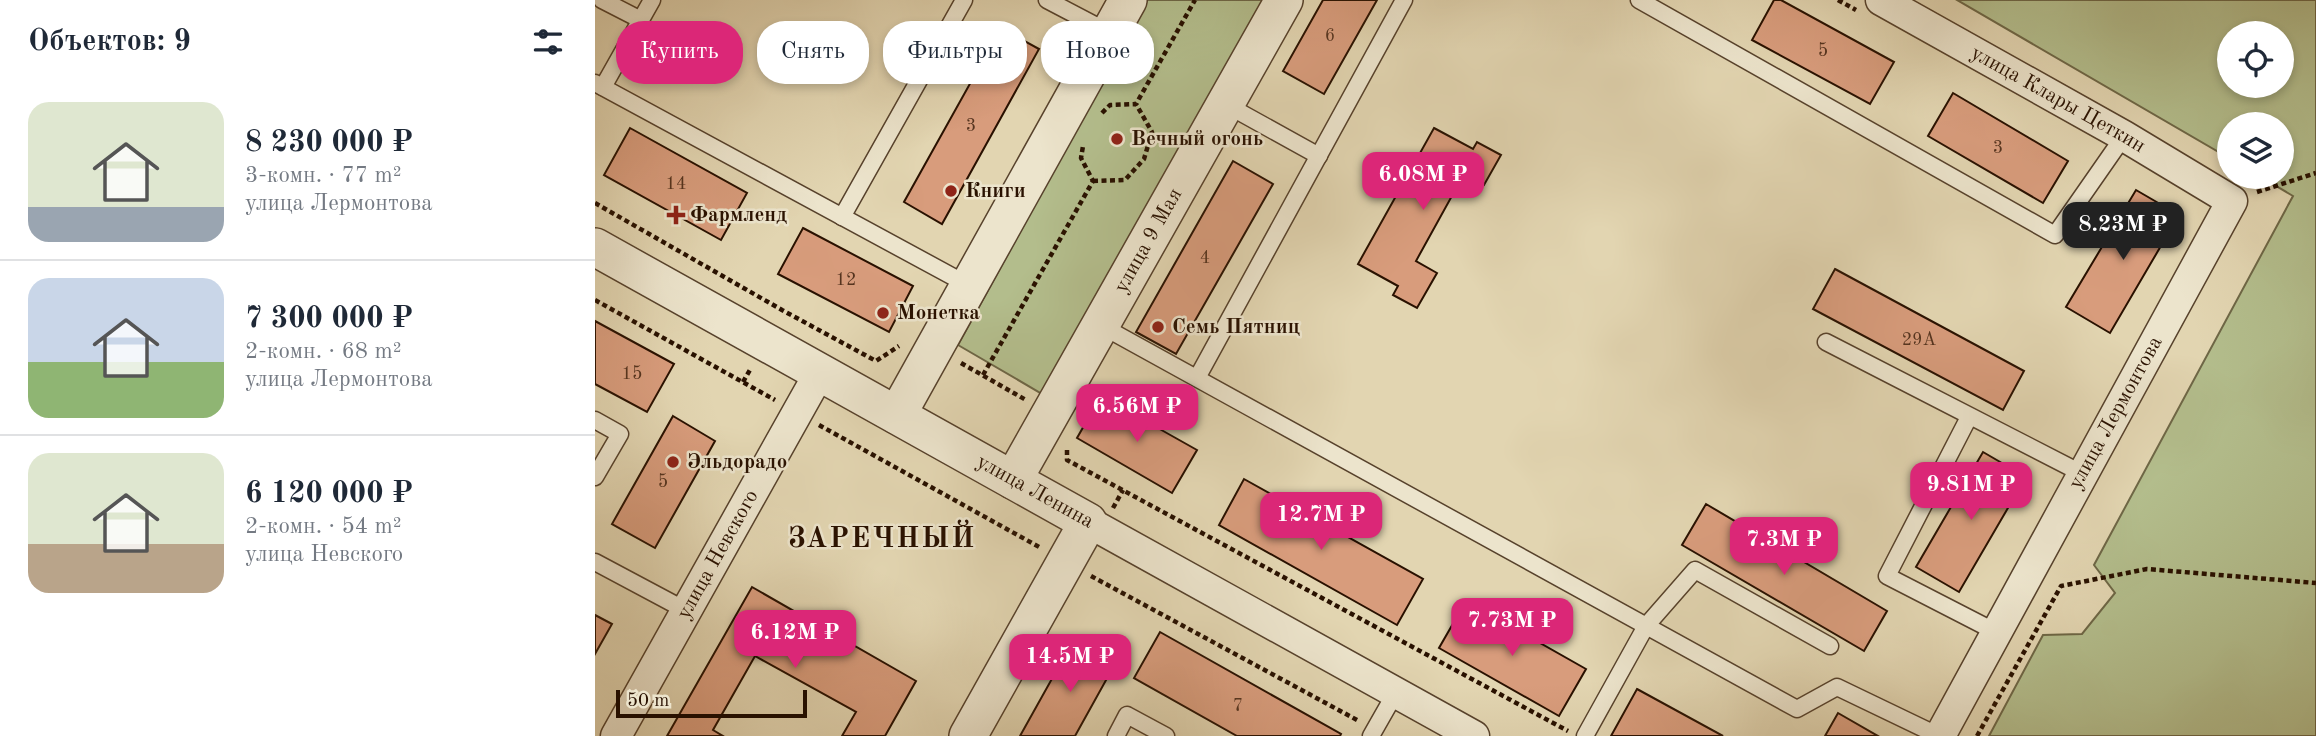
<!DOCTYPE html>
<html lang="ru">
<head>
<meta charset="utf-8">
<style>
	:root { --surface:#fff; --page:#f2f2f3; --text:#1f2937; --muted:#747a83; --line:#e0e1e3; --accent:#db2777 }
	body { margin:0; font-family:"Old Standard TT",serif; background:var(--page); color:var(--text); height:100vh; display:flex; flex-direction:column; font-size:26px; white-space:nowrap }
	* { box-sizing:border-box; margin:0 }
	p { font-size:23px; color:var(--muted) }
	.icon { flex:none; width:38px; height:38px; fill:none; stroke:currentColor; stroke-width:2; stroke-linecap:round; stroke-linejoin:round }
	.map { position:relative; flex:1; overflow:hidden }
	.panel { display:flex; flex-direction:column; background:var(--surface); width:595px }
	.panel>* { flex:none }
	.hud { position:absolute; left:21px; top:21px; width:665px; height:63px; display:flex; gap:14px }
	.fabs { position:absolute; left:1622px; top:21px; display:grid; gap:14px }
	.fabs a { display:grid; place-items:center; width:77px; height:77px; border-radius:50%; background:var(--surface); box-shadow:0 4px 10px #0003; font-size:35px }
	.scale { position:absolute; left:21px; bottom:18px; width:191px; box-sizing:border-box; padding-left:7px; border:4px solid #291100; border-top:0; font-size:19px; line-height:24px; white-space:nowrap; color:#291100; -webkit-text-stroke:5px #ece4cc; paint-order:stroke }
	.price { position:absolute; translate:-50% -60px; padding:0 16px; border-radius:14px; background:var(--accent); color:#fff; font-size:23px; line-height:46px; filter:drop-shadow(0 2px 4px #0008) }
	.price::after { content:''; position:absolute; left:50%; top:42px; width:21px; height:16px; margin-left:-10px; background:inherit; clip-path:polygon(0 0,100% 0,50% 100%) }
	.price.selected { background:#222; color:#fff }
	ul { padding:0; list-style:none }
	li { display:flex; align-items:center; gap:21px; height:175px; padding:0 28px }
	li+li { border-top:2px solid var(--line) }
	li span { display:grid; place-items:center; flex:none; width:196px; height:140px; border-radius:21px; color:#555 }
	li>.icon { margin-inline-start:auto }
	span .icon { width:84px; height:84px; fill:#fffc; stroke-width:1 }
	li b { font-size:30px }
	h2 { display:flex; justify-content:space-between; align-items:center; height:84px; padding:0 28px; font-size:30px }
	.chip { padding:0 24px; border-radius:28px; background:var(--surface); box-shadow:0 4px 10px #0003; font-size:24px; line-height:63px }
	.chip.selected { background:var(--accent); color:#fff }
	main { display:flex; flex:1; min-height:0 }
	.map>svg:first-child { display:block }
	.green { fill:#b3bd8c; stroke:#6e6746; stroke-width:2; fill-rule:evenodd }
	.building { fill:#d89c7c; stroke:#291100; stroke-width:2 }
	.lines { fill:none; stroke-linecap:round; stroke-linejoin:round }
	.service-casing { stroke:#57422c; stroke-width:19 }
	.minor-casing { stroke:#57422c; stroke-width:33 }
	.tertiary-casing { stroke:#57422c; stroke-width:40 }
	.path { stroke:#291100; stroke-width:4.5; stroke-dasharray:5 3.5; stroke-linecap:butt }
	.service { stroke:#ece4cc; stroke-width:16 }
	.minor { stroke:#ece4cc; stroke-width:30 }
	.tertiary { stroke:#ece4cc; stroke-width:37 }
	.poi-dot { fill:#8f2418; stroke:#ece4cc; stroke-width:2.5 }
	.labels { text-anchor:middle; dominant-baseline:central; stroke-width:5; stroke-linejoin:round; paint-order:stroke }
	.number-label { font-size:18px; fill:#55341f }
	.street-label { font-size:21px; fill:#291100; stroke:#ece4cc }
	.poi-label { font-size:21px; font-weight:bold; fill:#291100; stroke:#ece4cc; text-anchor:start }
	.district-label { font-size:28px; font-weight:bold; letter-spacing:2px; fill:#291100; stroke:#ece4cc }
</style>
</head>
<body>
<main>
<section class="panel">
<h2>Объектов: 9<svg class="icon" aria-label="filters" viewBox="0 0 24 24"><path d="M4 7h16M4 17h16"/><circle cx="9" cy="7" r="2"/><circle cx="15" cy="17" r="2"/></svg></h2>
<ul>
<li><span style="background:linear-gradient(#dfe7d0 75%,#9aa5b1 0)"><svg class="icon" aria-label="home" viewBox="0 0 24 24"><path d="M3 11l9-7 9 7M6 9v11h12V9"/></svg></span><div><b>8 230 000 ₽</b><p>3-комн. · 77 m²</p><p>улица Лермонтова</p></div></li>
<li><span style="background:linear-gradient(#c9d6e8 60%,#8fb573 0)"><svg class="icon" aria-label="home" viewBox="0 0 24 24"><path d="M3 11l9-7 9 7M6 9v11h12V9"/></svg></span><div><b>7 300 000 ₽</b><p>2-комн. · 68 m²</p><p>улица Лермонтова</p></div></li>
<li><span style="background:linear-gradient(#dfe7d0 65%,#b9a48a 0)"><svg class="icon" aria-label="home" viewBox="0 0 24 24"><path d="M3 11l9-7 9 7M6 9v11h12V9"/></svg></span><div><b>6 120 000 ₽</b><p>2-комн. · 54 m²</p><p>улица Невского</p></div></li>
</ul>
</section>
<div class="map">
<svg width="1721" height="736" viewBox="0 0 1721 736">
	<rect width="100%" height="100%" fill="#e2d5b1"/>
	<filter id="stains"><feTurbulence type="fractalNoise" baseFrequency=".00286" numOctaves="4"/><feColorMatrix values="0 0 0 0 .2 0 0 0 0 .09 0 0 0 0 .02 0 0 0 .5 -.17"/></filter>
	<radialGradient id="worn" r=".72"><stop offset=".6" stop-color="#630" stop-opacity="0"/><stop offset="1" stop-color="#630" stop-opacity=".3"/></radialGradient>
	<g class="green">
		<path d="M552,0h124l-222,398 -91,-53z"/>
		<path d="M1362,0h359v736h-327l54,-101 39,-1 33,-41 -21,-28 199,-369 -32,-19h21v-53h-53v34zM1634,33h53v53h-53z"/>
	</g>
	<g class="building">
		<path d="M728,0h54l-53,94 -41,-23z"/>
		<path d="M1179,0h7l113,62 -24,42 -118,-64z"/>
		<path d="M406,28l38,21 -97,175 -38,-22z"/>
		<path d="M1358,93l115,68 -25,42 -115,-67z"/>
		<path d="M35,128l117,65 -26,47 -117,-65z"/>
		<path d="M839,128l39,21 4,-7 24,13 -17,30 -20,-11 -48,87 21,12 -20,35 -24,-13 5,-9 -40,-22z"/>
		<path d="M638,161l40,23 -97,170 -40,-22z"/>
		<path d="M1541,190l43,25 -69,118 -44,-26z"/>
		<path d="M208,228l110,58 -24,46 -111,-58z"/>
		<path d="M1240,269l189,102 -21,39 -190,-101z"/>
		<path d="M0,321l79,43 -27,48 -52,-28z"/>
		<path d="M506,396l96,54 -25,43 -95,-55z"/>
		<path d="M78,416l42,25 -60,107 -43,-24z"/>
		<path d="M1388,452l43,25 -67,115 -43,-25z"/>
		<path d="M649,479l179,100 -26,46 -178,-100z"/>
		<path d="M1111,504l181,107 -23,40 -182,-106z"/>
		<path d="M157,587l164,94 -31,55h-43l14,-24 -101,-56 -42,74 10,6h-56z"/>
		<path d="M871,601l120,68 -27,47 -120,-68z"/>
		<path d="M0,615l17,9 -17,30z"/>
		<path d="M565,632l181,102 -1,2h-103l-103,-58z"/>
		<path d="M478,641l42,23 -40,72h-55z"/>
		<path d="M1042,689l86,47h-112z"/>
		<path d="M1243,713l40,23h-53z"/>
	</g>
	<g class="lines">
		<defs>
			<g id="service">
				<path d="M7,0l39,20"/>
				<path d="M452,0l63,33"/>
				<path d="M1044,0l416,235 69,-99"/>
				<path d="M0,83l375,203"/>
				<path d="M8,87l49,-87"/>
				<path d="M630,104l94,52"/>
				<path d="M247,217l122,-217"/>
				<path d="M505,325l697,384 40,-22 102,49"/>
				<path d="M1231,342l257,132"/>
				<path d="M602,378l207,-378"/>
				<path d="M1374,417l-82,159 109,56"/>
				<path d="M0,420l25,14 -25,43"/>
				<path d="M0,562l92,49"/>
				<path d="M521,736l11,-21 39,21"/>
				<path d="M776,736l25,-44"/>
				<path d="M990,736l61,-110 49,-56 135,76"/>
			</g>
			<g id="minor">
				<path id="s1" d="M1286,0l243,136 108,65 -292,535"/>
				<path d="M493,522l386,214"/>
				<path id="s2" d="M21,736l204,-364"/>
			</g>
			<g id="tertiary">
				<path d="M0,247l493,275 -120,214"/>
				<path d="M302,415l231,-415"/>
				<path id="s3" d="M418,480l271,-480"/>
			</g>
		</defs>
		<use href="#service" class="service-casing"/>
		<use href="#minor" class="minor-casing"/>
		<use href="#tertiary" class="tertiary-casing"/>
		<g class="path">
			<path d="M1243,0l18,10"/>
			<path d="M507,113l8,-8 26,-1 59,-104"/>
			<path d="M498,181l32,-1 19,-21 8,-27 -16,-28"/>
			<path d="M1662,192l59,-19"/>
			<path d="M0,203l187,107 94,51 23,-15"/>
			<path d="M0,300l180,100"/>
			<path d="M366,363l65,37"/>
			<path d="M388,375l110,-194 -12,-23 2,-12"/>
			<path d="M148,382l8,-14"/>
			<path d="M224,425l222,123"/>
			<path d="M472,450v10l501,271"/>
			<path d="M518,508l10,-18"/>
			<path d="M496,576l266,144"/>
			<path d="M1382,736l84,-150 86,-17 169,14"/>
		</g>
		<use href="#service" class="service"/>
		<use href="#minor" class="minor"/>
		<use href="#tertiary" class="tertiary"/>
	</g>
	<g class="poi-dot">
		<circle cx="522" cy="139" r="7"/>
		<circle cx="356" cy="191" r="7"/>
		<path d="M77.5 204.5h7v7h7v7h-7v7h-7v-7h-7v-7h7z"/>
		<circle cx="288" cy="313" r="7"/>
		<circle cx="563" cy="327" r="7"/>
		<circle cx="78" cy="462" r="7"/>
	</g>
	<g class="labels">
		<g class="number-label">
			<text x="735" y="36">6</text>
			<text x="1228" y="51">5</text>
			<text x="376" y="126">3</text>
			<text x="1403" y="148">3</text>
			<text x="81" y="184">14</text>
			<text x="610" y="258">4</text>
			<text x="251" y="280">12</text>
			<text x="1324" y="340">29А</text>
			<text x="37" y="374">15</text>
			<text x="68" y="482">5</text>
			<text x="643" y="706">7</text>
		</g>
		<g class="street-label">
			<text stroke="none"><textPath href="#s1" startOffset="203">улица Клары Цеткин</textPath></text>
			<text stroke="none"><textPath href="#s3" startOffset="275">улица 9 Мая</textPath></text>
			<text transform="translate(1521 413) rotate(-61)">улица Лермонтова</text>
			<text transform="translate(440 492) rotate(29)">улица Ленина</text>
			<text stroke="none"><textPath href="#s2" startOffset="208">улица Невского</textPath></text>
		</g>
		<g class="poi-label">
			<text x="536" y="139">Вечный огонь</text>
			<text x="370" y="191">Книги</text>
			<text x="95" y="215">Фармленд</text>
			<text x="302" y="313">Монетка</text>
			<text x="577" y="327">Семь Пятниц</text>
			<text x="92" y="462">Эльдорадо</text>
		</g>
		<g class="district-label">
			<text x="287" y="540">ЗАРЕЧНЫЙ</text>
		</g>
	</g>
	<rect width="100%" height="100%" filter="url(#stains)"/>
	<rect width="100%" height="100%" fill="url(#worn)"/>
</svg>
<div class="fabs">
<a><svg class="icon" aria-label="locate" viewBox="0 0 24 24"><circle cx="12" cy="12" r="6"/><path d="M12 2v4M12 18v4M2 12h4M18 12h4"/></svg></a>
<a><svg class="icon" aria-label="layers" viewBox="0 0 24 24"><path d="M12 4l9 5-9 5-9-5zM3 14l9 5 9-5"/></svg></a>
</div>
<div class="scale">50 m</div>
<b class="price" style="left:828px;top:212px">6.08M ₽</b>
<b class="price selected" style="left:1528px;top:262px">8.23M ₽</b>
<b class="price" style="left:542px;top:444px">6.56M ₽</b>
<b class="price" style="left:1376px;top:522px">9.81M ₽</b>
<b class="price" style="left:726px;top:552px">12.7M ₽</b>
<b class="price" style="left:1189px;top:577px">7.3M ₽</b>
<b class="price" style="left:917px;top:658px">7.73M ₽</b>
<b class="price" style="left:200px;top:670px">6.12M ₽</b>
<b class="price" style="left:475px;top:694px">14.5M ₽</b>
<div class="hud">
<a class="chip selected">Купить</a>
<a class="chip">Снять</a>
<a class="chip">Фильтры</a>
<a class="chip">Новое</a>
</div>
</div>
</main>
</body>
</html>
